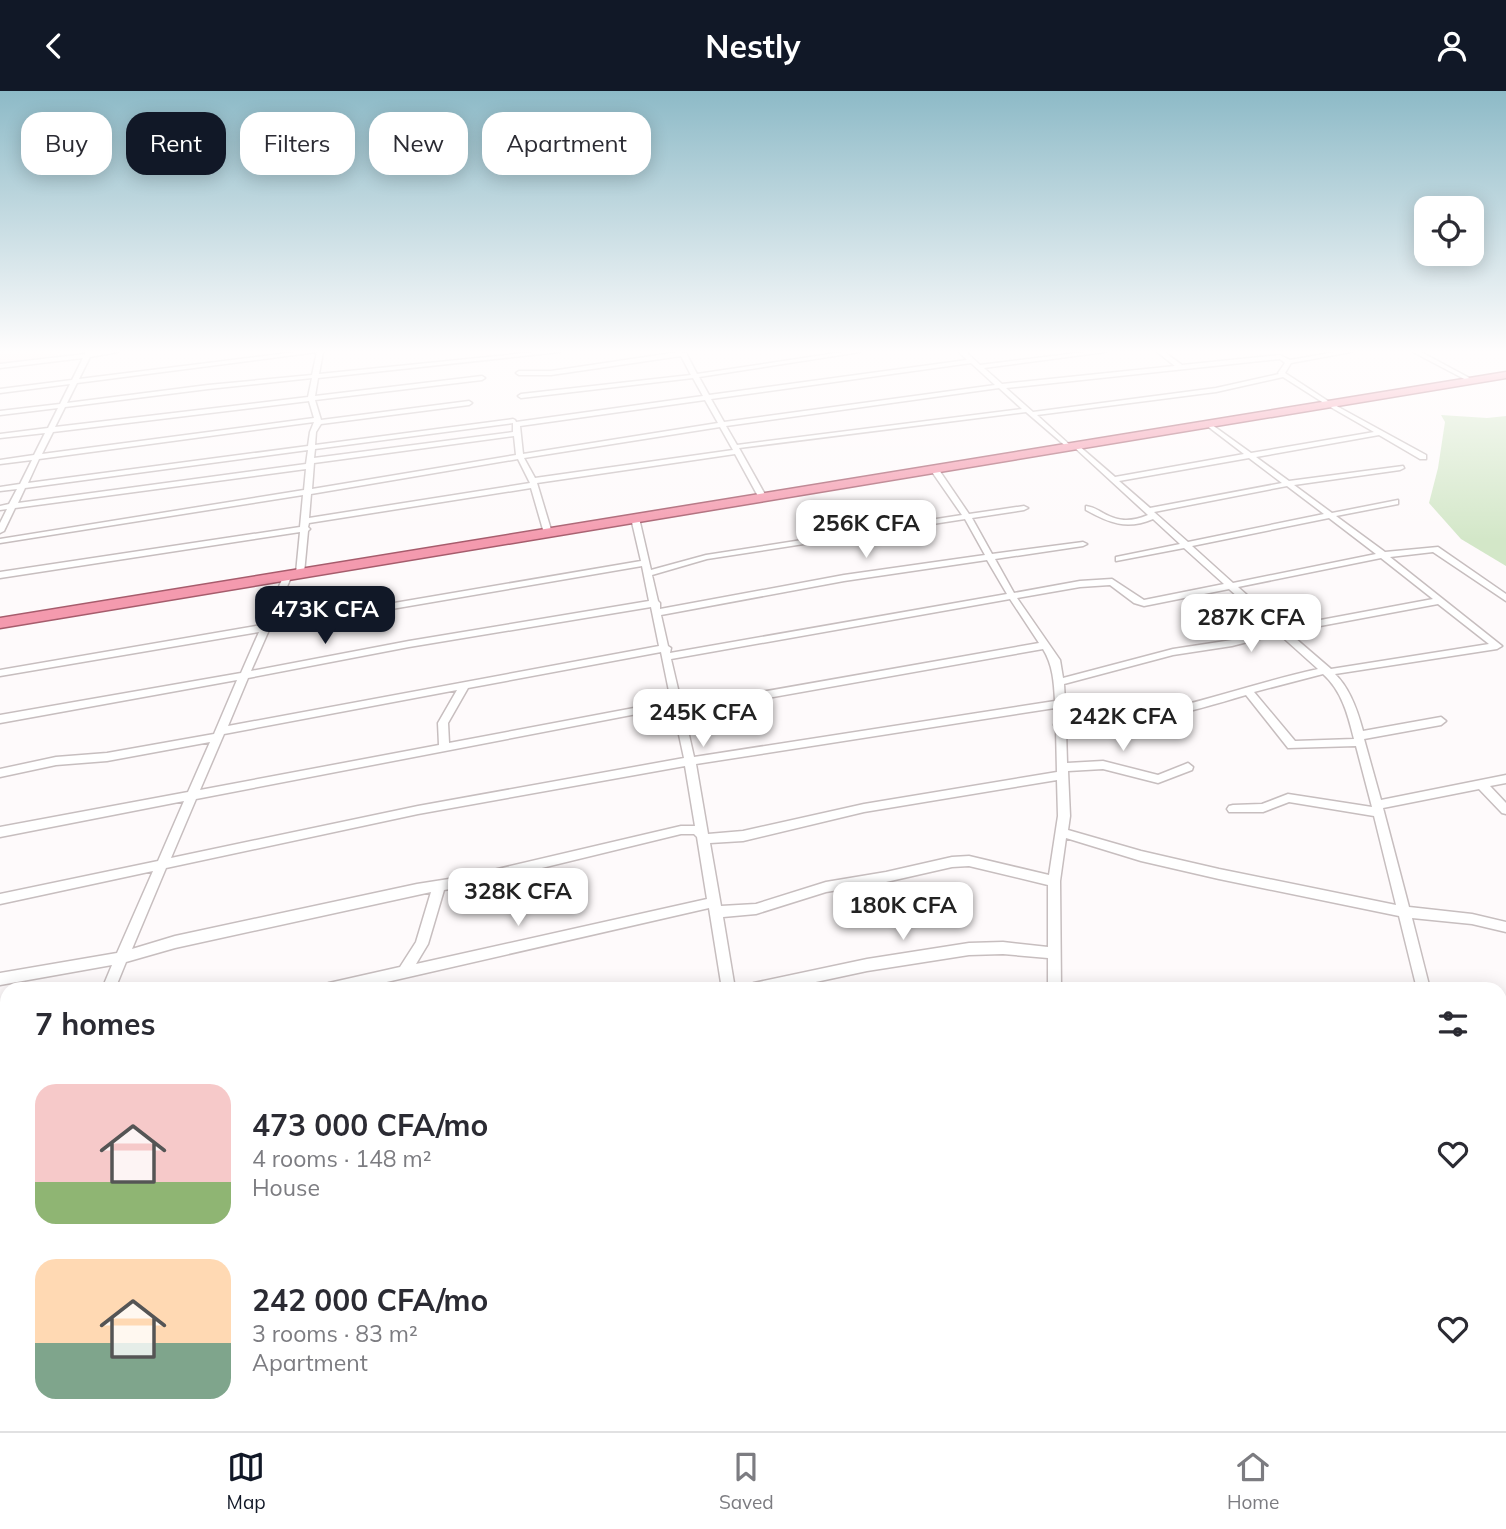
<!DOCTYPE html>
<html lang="en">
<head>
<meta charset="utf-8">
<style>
	:root { --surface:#fff; --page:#f7f7f7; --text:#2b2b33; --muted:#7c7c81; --line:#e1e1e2; --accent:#111827 }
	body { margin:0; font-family:Mulish,sans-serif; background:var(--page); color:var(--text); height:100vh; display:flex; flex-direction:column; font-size:26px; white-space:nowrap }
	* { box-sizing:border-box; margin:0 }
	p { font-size:23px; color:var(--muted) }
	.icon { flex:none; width:38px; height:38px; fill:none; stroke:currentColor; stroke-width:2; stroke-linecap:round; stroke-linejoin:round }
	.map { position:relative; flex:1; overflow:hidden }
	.panel { position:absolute; left:0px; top:891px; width:1507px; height:450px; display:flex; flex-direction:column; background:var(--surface); border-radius:21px 21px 0 0; box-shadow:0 4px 18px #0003 }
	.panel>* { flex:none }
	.banner { position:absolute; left:21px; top:21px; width:700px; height:63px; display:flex; gap:14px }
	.fabs { position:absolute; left:1414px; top:105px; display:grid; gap:14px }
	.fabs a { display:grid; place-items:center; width:70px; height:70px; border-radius:14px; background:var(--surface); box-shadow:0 4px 18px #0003; font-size:35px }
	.price { position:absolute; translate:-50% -60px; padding:0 16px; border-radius:14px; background:#fff; color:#222; font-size:23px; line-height:46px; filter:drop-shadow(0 2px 4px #0008) }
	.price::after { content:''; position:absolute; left:50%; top:42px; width:21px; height:16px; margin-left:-10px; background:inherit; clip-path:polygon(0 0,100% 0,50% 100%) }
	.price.selected { background:var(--accent); color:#fff }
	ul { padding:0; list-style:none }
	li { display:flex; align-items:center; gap:21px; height:175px; padding:0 35px }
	li span { display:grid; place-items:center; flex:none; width:196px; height:140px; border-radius:21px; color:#555 }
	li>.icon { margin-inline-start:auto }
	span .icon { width:84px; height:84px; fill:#fffc; stroke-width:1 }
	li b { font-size:30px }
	h2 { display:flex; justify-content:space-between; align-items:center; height:84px; padding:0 35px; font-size:30px }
	.tag { padding:0 24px; border-radius:21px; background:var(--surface); box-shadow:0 4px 18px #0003; font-size:24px; line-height:63px }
	.tag.selected { background:var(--accent); color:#fff }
	header { display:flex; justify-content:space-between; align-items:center; height:91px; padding:0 35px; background:var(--accent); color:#fff; font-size:32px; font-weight:700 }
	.tab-bar { display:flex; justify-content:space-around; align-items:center; height:98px; border-top:2px solid var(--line); background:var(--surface); font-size:19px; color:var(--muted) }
	.tab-bar a { display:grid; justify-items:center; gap:4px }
	.tab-bar .selected { color:var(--accent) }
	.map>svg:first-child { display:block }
	.built { fill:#feecef }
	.green { fill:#d3e7c8 }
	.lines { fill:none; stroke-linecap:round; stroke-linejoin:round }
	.minor-casing { stroke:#c7bebf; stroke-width:3 }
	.trunk-casing { stroke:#a65c6c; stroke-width:3 }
	.minor { fill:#fff; fill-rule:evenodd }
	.trunk { fill:#f49aae; fill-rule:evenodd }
</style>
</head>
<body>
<header><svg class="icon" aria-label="back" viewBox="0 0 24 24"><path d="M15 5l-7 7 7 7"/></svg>Nestly<svg class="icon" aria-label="person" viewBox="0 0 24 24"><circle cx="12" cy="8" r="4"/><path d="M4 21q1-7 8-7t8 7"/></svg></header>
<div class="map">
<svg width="1506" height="1340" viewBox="0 0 1506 1340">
	<rect width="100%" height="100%" fill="#fefafb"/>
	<path class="built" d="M0,261h60l-4,7 -56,7z"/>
	<path class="green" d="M1441,324l46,3 19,-2v150l-45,-27 -32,-36 9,-35 7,-46z"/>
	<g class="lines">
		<defs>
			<g id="minor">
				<path d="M86,261h32l-28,5 -11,22 218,-27h20l-240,31 -10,20 141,-18 104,-10 5,-23h6l-4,22 217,-22h24l-242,26 -3,18 167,-20 3,2 -3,2 -167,20 6,20 148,-19 3,2 -3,2 -148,19 -5,8 -1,13 198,-26 2,1 1,2 187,-26 -10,-18 -172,20 -3,-2 3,-2 170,-19 -10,-19 -130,19h-32l-3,-2 3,-2h32l128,-19 7,1 11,21 146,-22h17l-161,25 10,18 258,-35 -8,-8h7l14,13 105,-13h20l-121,16 18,16 173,-18 -18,-14h7l18,13 98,-10 10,5 46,-8h15l-60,11 -6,10 46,30 95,52v4h-6l-41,-24 -123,22 33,24 114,-15 1,2 -4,2 -106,15 38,28 66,-13v4l-62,12 49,36 53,-5 68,47v7l-73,-49 -43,5 112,89 -5,3 -162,25c15,14 23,38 28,57l78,-14 5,4 -5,4 -77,14 17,61 125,-25v8l-16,3 16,17v11l-4,-1 -23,-24 -96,19 26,99 63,7 34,8v10l-34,-8 -60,-6 18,71h-13l-18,-73 -180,-37 -78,-18 -75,-23 -6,43 1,108h-13v-31l-45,-4 -34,1 -102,16 -84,18h-35l1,-4 5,-2 113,-24 102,-16 34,-1 45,5v-62l-79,-19 -17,1 -66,15 -60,10 -70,22 -33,3 12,72h-13l-13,-81 -353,81h-33l1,-4 5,-2 71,-16 16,-25 15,-50 -256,56 -49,14 -11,27h-13l10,-24 -112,20v-12l117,-20 36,-82 -153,33v-10l158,-33 26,-60 -184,36v-10l188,-35 22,-50 -103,19 -51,4 -56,12v-8l56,-12 51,-4 107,-19 23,-54 -237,43v-8l241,-42 18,-41 -259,44v-6l262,-45 22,-50 4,-3 4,3 -21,49 370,-63 -10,-43 4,-2 4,2 12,52 55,-15 256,-40 -32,-46 4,-2h3l32,47 55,-8 4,2 -4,2 -52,8 20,36 91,-12 4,2 -4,2 -88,13 19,34 66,-12 32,-2 32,21 80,-16 -40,-36 -68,13v-4l64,-13 -27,-25c-26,11 -44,4 -67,-9v-4c7,1 10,3 17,7 16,9 28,9 45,2l-74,-68v-2h4l37,32 129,-23 -38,-29v-2l2,-1 43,31 123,-21 -47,-27 -44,-28 -67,15 -179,23 34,31 2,1 -4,2 -43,-37 -287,36 28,50 -4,2 -4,-2 -24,-44 -198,29 15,50 -4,2 -4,-2 -13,-45 -222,35 -1,4 2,2 -2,2 -4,42 -4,3 -4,-3 4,-41 -300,46v-6l300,-45 3,-32 -303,48v-4l304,-49 2,-21 -291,39 -11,23 -4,2v-10l7,-14 -7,1v-4l9,-2 8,-15 -17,2v-4l20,-3 12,-24 -32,4v-4l34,-5 11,-22 -45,5v-4l48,-6 10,-20 -58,7v-4l60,-7 10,-20 -70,9v-4l72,-9 11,-22 -83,10v-4l85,-10zM1280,268l5,4 -7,10 1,1 -63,14 -183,24 -27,-24zM971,272l24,22 -271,37 -13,-23zM312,287l-4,19 -253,30 10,-20 143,-18zM999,297l23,21 -285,36 -11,-19zM705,309l13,23 -195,31 -3,-28zM309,310l5,17 -272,36 11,-22zM314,331l-4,10 -2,14 -280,37 11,-24zM513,332v9l-199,26 1,-9zM720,336l13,23 -198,28 -11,-20zM514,345l2,19 -204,34 2,-26zM308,359l-2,14 -288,39 7,-15zM1249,367l33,25 -132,25 -31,-27zM518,368l12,24 -221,35 2,-24zM1287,395l37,28 -136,28 -34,-30zM1329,427l47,36 -143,29 -41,-37zM965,428l20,36 -141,20 -184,34v-6l-2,-2 -6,-26 55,-16zM1381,467l52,41 -150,28 -45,-40zM987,469l20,34 -337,59 1,-5 -3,-2 -7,-31 183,-34zM642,475l7,35 -240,40 -158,30 18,-41zM1110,494l24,18 10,3 85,-17 45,40 -42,11 -59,9 -110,29 -3,-18 -43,-62 63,-11zM1010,508l29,44 -357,63 -11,-47zM1438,513l51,40 -158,25 -43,-37zM651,516l8,39 -431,80 20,-48 161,-31zM1279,543l39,35c-87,19 -162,53 -252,52l-2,-37 109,-29 59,-9zM1043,558c10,16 11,33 12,52l-361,56 -10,-44zM661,561l10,49 -222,42 -1,-20 20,-35zM1323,583c19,17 25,41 31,65l-59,2 -41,-49zM457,599l-19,33 1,22 -239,45 24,-56zM1246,604l42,53 68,-2 16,61 -84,-13 -26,10 -29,1 -4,1 -2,3 2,3h34l26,-10 85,14 22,89 -177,-36 -78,-18 -73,-21 2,-14 -2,-45 35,-2 55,14 34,-13 1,-3 -5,-4 -30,12 -55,-14 -36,2 -1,-34c62,0 120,-16 180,-34zM673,616l11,51 -266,48 -247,52 25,-59zM1055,617v14l-1,3 2,3 1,44 -193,32 -121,27 -35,3 -12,-70zM685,675l10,60h-14l-213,50 -51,8 -242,52 -43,13 34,-81 252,-54zM1057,689l1,36 -9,59 -80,-19 -17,1 -66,15 -60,10 -70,22 -35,2 -11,-63 33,-2 121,-29zM681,743h13l3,3 10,62 -291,65 12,-20 16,-54 24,-4z"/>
				<path d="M1413,261h8l54,29 -5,1z"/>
				<path d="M1500,922l6,1v12l-6,-1z"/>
				<path d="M7,972v14l-7,2v-14z"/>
				<path d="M7,1076v16l-7,2v-16z"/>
				<path d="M7,1136v27l-1,4 -6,2v-27l1,-4z"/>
				<path d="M1500,1187l6,3v37l-6,-3z"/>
				<path d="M7,1199v16l-7,2v-16z"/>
				<path d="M7,1333v1h70l-3,6h-72l3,-6z"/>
				<path d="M538,1334h18l-2,6h-18z"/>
				<path d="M906,1334h35l3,6h-35z"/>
				<path d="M1027,1334h18l-1,6h-18z"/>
			</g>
			<path id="trunk" d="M1506,281v6l-1506,250v-10z"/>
		</defs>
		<use href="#minor" class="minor-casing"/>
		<use href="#trunk" class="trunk-casing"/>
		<use href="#minor" class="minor"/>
		<use href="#trunk" class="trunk"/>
	</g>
	<linearGradient id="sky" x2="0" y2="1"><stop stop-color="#8dbac7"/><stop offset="0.58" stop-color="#fffdfd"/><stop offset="1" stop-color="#fffdfd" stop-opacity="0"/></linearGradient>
	<rect width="1506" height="449" fill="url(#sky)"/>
</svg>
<div class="fabs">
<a><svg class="icon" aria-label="locate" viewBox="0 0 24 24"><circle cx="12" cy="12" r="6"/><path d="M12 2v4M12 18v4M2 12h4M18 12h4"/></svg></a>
</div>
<b class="price" style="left:866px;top:469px">256K CFA</b>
<b class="price selected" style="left:325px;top:555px">473K CFA</b>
<b class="price" style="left:1251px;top:563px">287K CFA</b>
<b class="price" style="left:703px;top:658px">245K CFA</b>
<b class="price" style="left:1123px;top:662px">242K CFA</b>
<b class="price" style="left:518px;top:837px">328K CFA</b>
<b class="price" style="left:903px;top:851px">180K CFA</b>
<div class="banner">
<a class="tag">Buy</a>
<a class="tag selected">Rent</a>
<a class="tag">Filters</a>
<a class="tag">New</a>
<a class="tag">Apartment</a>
</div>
<section class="panel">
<h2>7 homes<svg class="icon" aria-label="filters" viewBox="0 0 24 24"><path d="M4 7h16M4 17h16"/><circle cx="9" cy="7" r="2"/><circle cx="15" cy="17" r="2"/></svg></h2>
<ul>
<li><span style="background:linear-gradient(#f6c9c9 70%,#8fb573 0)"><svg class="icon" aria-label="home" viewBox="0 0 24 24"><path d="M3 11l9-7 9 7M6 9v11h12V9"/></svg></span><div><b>473 000 CFA/mo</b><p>4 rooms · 148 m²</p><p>House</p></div><svg class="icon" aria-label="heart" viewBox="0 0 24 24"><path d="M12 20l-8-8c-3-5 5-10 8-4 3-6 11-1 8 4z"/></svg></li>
<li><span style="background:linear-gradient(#ffd9b3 60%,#7fa58c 0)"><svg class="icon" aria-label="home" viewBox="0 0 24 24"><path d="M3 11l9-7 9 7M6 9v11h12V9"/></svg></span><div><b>242 000 CFA/mo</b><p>3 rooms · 83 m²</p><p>Apartment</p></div><svg class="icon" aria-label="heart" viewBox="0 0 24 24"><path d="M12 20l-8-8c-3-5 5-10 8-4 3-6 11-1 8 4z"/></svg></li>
</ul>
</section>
</div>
<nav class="tab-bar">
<a class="selected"><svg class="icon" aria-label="map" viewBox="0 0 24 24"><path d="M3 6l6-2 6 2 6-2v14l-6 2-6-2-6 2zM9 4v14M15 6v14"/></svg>Map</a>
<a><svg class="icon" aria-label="saved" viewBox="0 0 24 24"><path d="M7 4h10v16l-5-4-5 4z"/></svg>Saved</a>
<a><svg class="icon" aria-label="home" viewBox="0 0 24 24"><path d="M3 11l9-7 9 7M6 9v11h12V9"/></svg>Home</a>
</nav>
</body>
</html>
